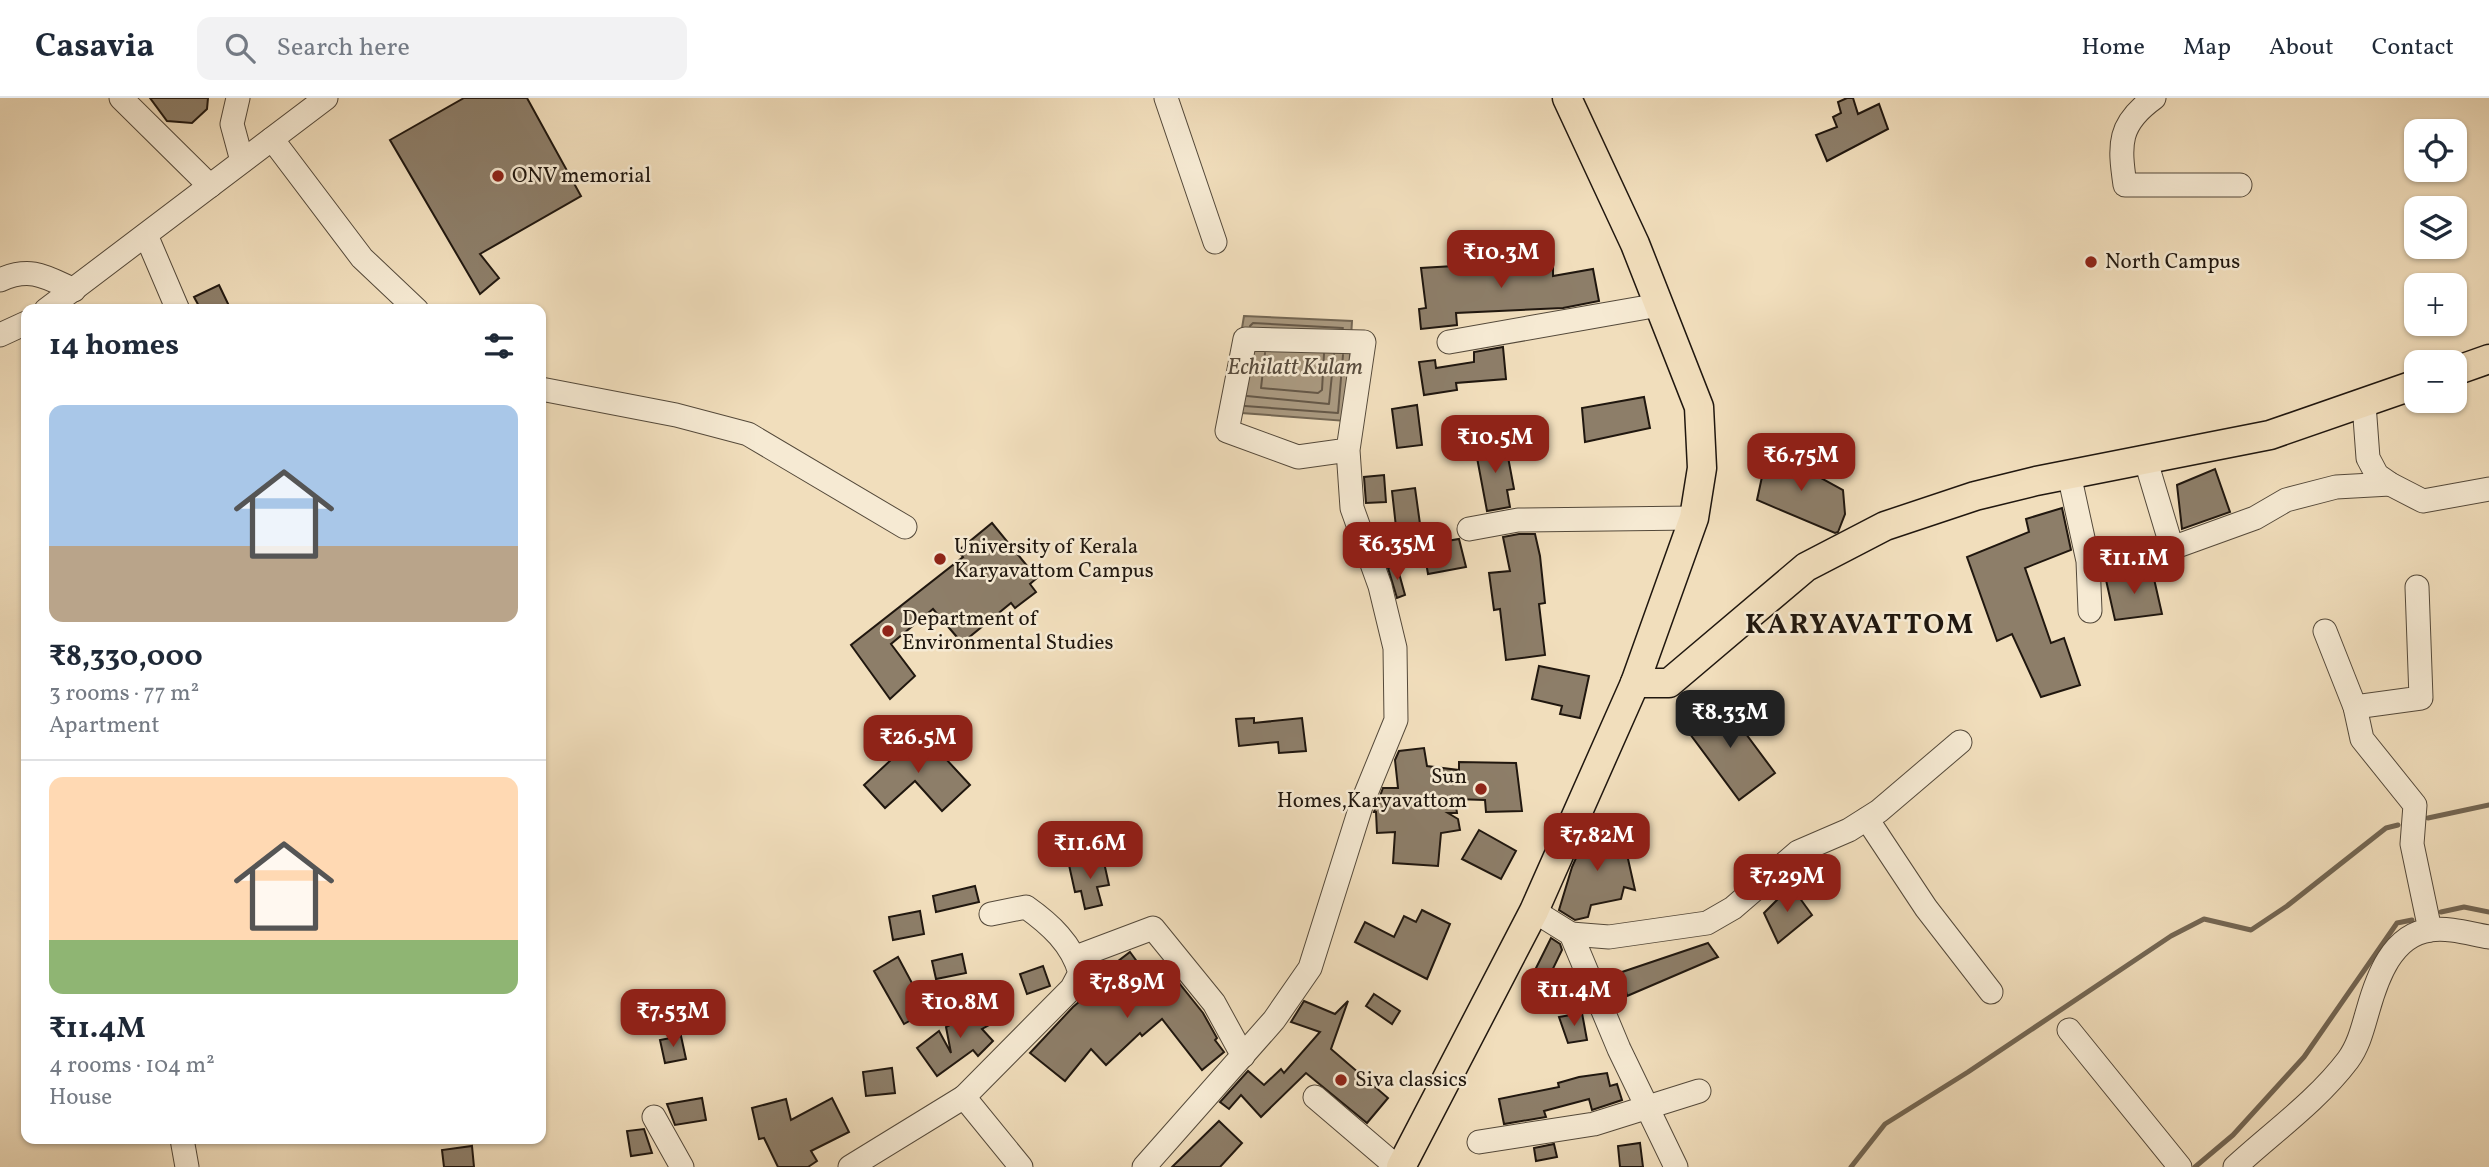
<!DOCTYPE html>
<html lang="en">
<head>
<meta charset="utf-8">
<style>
	:root { --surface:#fff; --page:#f2f2f3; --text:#1f2937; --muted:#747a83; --line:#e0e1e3; --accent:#8f2418 }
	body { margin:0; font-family:Vollkorn,serif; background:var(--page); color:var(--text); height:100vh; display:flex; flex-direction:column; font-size:26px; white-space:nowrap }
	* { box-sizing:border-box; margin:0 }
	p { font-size:23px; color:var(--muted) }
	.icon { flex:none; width:38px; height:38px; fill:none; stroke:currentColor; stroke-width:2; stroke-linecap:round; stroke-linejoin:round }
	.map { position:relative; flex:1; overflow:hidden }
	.details { position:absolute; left:21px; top:206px; width:525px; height:840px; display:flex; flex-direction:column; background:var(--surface); border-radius:14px; box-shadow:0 2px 5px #0004 }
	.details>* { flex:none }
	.tools { position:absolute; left:2404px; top:21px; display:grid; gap:14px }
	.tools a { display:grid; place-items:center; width:63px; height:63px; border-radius:14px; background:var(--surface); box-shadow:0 2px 5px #0004; font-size:35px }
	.price { position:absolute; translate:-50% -60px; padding:0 16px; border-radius:14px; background:var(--accent); color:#fff; font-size:23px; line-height:46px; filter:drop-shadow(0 2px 4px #0008) }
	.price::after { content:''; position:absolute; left:50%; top:42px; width:21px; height:16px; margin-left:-10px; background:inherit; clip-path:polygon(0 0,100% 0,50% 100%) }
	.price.selected { background:#222; color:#fff }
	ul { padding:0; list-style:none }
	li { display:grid; align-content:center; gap:14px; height:371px; padding:0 28px }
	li+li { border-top:2px solid var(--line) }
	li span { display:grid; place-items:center; height:217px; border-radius:14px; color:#555 }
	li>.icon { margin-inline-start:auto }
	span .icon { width:126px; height:126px; fill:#fffc; stroke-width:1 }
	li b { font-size:30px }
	h2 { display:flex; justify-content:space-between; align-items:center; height:84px; padding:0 28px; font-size:30px }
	header { display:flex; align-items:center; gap:42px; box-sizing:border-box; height:98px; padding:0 35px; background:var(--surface); border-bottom:2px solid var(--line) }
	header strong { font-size:33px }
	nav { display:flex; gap:38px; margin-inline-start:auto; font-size:24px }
	.search { width:490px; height:63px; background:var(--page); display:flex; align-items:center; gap:18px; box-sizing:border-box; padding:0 24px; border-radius:14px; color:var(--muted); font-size:26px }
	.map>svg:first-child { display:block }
	.water { fill:#aa9a81; stroke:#736653; stroke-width:2 }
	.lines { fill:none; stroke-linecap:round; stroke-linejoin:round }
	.shore { stroke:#655848; stroke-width:2 }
	.stream { stroke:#736653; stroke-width:5 }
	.building { fill:#8d7e69; stroke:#20170f; stroke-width:2 }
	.minor-casing { stroke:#54493a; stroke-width:25 }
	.major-casing { stroke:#20170f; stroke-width:31 }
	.minor { stroke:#f6ead3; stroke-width:23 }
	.major { stroke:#f1debc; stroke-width:28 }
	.poi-dot { fill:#8f2418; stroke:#f6ead3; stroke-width:2.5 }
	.labels { text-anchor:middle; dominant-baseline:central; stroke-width:5; stroke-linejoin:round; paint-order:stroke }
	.poi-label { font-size:21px; fill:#20170f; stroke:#f6ead3; text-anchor:start }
	.water-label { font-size:23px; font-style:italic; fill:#574b3d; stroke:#f6ead3 }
	.district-label { font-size:28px; font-weight:bold; letter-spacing:2px; fill:#20170f; stroke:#f6ead3 }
</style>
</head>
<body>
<header>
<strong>Casavia</strong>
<div class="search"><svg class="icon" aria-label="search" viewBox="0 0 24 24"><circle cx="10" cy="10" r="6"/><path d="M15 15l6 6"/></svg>Search here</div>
<nav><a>Home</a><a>Map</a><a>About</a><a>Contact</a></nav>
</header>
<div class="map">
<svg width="2489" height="1069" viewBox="0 0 2489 1069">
	<rect width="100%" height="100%" fill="#f1debc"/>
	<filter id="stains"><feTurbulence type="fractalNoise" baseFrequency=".00286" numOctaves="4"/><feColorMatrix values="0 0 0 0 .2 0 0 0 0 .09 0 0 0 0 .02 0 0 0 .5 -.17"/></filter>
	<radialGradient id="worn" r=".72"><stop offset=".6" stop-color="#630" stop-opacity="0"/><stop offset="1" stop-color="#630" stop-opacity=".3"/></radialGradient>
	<path class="water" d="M1244,218l108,5 -6,100 -118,-9z"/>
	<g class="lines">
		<g class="shore">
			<path d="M1250,228l3,-3 90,5"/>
			<path d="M1265,255l-4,35 57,5 4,-3 2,-36"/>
			<path d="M1247,298l82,8 5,-50"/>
			<path d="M1245,308l93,7 5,-58"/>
		</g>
		<g class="stream">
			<path d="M2428,720l61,-13"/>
			<path d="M2441,814l23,-5 25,5"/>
			<path d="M1851,1069l34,-43 83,-52 203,-136 33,-17 47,11 36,-24 99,-78 12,-3"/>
			<path d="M2195,1069l38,-32 71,-78 93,-134 15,-3"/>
		</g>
	</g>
	<g class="building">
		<path d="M150,0h58l-1,11 -15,14 -25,-2z"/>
		<path d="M464,0h63l54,98 -101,58 19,24 -19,16 -90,-154z"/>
		<path d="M1847,0h6l5,16 21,-10 9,25 -61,32 -11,-26 21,-8 -4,-10 8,-4 -3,-11z"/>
		<path d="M1553,162v16l40,-7 6,32 -36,7 -107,5 1,12 -36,4 -2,-20 7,-1 -5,-40z"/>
		<path d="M219,187l12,25h-30l-7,-13z"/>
		<path d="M1503,249l3,32 -50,4 1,7 -33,5 -5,-33 16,-2 1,8 38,-6v-10z"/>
		<path d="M1644,299l6,31 -65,14 -3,-34z"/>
		<path d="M1417,307l5,40 -25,3 -5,-39z"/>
		<path d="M1505,343l9,48 -7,1 3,17 -23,4 -12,-64z"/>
		<path d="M1768,351l75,41 2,24 -7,18 -3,1 -78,-33z"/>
		<path d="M2215,371l15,43 -48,17 -5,-44z"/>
		<path d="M1384,377l2,27 -20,1 -2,-26z"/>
		<path d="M1415,390l5,36 -24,3 -4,-36z"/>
		<path d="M2062,410l9,42 -46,18 26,75 13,-5 16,47 -39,12 -29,-63 -15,7 -30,-84 62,-25 -3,-13z"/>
		<path d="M992,425l45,55 -7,6 6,8 -21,16 -4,-5 -49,40 -29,-34 -42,35 24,32 -25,23 -39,-54 112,-88 -5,-6z"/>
		<path d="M1519,436h16l5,22 5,47 -6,1 6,51 -39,5 -6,-51 -6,1 -5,-37 21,-2 -7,-34z"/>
		<path d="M1459,441l7,28 -38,7 -5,-29z"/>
		<path d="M1397,468l8,29 -8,3 -9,-30z"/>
		<path d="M2152,472l10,44 -47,6 -9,-40z"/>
		<path d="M1539,568l50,10 -9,42 -20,-4 2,-8 -30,-7z"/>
		<path d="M1720,601l55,74 -36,27 -55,-74z"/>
		<path d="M1254,620v5l48,-5 4,33 -27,2 -1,-11 -39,4 -3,-27z"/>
		<path d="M921,634l49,53 -28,26 -27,-30 -30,27 -21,-23z"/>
		<path d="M1424,650l3,18 32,4v-8l57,1 6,48 -36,1 -1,-12 -30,-1 2,14h-9l10,6 2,11 -19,3 -3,33 -45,-3 2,-31 -18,1 -1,-21h-2l9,-24h15l-3,-28 4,-9z"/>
		<path d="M1605,729l21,6 -2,8 11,49 -11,-3 -3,12 -30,6 -3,12 -13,3 -16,-10 13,-43 16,-36z"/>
		<path d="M1479,732l37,21 -15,28 -39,-20z"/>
		<path d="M1103,760l6,27 -12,2 5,18 -17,4 -4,-18 -6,1 -6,-27z"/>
		<path d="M975,788l4,16 -43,10 -3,-16z"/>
		<path d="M1791,788l21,29 -34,28 -14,-30z"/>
		<path d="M1422,812l28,14 -23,55 -72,-37 10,-20 29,15 10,-21 12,6z"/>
		<path d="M920,813l4,23 -31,6 -4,-23z"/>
		<path d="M1551,840l9,6 2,6 -13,27 -14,-7z"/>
		<path d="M1708,845l10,14 -91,39 -5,-24z"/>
		<path d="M1130,854l22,30 15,-14 36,45 14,25 -2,2 9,12 -22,18 -40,-51 -20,17 -2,-3 -34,32 -15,-16 -26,32 -35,-28 43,-46 27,-23 -4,-6z"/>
		<path d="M962,856l4,19 -30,6 -4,-18z"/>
		<path d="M898,859l29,54 -23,13 -30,-53z"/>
		<path d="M1043,868l7,20 -23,8 -7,-20z"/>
		<path d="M1374,896l26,17 -8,13 -26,-18z"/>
		<path d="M1304,903l31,13 13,-13 -17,48 57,49 -21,25 -61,-50 -45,44 -20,-22 -12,14 -9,-7 28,-31 16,14 17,-16 3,4 36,-41 -29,-10z"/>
		<path d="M991,905l9,16 -18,10 11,12 -15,15 -5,-6 -36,26 -20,-28 22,-17 12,22 -5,-26z"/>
		<path d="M1582,915l5,27 -19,3 -9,-26z"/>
		<path d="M681,938l5,23 -21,4 -5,-23z"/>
		<path d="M892,970l3,25 -29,3 -3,-24z"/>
		<path d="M1607,975l3,13 7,-2 5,16 -30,10 -3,-11 -45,12 2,6 -42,7 -5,-25 60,-12 -1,-4 21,-6z"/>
		<path d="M702,1000l4,22 -31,5 -8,-21z"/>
		<path d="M832,1000l17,34 -38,19 6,10 -9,6h-30l-14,-29 -5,1 -7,-31 34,-9 5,21z"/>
		<path d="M1219,1023l23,22 -22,24h-48z"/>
		<path d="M644,1031l8,24 -21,3 -4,-25z"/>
		<path d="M1640,1045l3,24h-23l-2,-21z"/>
		<path d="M1554,1046l3,13 -21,4 -2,-13z"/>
		<path d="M472,1048l2,21h-30l-2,-17z"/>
	</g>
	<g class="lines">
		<defs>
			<g id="minor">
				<path d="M121,0l89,88"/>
				<path d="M238,0l-6,26 10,37"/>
				<path d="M1166,0l49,144"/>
				<path d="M2154,0c-36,26 -35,46 -29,87h115"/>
				<path d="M272,41l90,119 55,52"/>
				<path d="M146,137l32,75"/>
				<path d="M0,182c31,-14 46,-3 74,10"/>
				<path d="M46,212l280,-212"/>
				<path d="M0,237l26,-12"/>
				<path d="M1449,244l210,-37"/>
				<path d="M541,291l135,26 72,19 157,93"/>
				<path d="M2364,306l4,54 9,17 13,9 33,17 66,-12"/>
				<path d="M2145,360l27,90 83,-30 31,-18 50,-13 54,-3"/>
				<path d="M2069,376l19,87 2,50"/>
				<path d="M1469,431l49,-9 176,-2"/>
				<path d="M2325,533l30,76 7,32 53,66 -3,39 18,86"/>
				<path d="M2355,609l66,-9 -4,-111"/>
				<path d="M1867,721l59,89 65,84"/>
				<path d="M1534,813l37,23 48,115 57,118"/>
				<path d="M1571,836l38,3 98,-14 26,-15 65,-56 51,-22 30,-19 81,-69"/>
				<path d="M1076,859l77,-29 61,75 29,53"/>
				<path d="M2069,932l111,137"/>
				<path d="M964,999l108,-109 8,-15c-8,-29 -30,-49 -54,-66l-35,7"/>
				<path d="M1315,999l82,70"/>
				<path d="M654,1019l28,50"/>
				<path d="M182,1041l5,28"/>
				<path d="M1479,1044l115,-18 105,-33"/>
				<path d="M850,1069l114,-70 57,70"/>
				<path d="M1144,1069l130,-147 36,-52 52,-165 34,-83 -1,-72 -15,-62 -28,-78 -4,-58 16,-108 -119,-3 -18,92 71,26 50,-7"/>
				<path d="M2235,1069c38,-35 82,-66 113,-107 11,-15 15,-33 20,-50 9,-32 24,-75 62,-80 19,-3 41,4 59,7"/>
			</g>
			<g id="major">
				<path d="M2455,273l34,-12"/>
				<path d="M1635,585h34l137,-116 79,-41 90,-30 61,-15 234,-46 147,-51"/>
				<path d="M1401,1069l133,-256 101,-228 59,-165 8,-50 -3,-61 -64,-163 -68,-146"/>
			</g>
		</defs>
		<use href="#minor" class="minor-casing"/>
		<use href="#major" class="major-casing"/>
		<use href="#minor" class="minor"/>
		<use href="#major" class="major"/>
	</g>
	<g class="poi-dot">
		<circle cx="498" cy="78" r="7"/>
		<circle cx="2091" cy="164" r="7"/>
		<circle cx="940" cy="461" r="7"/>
		<circle cx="888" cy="533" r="7"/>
		<circle cx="1481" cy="691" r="7"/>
		<circle cx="1341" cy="982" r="7"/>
	</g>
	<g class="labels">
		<g class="poi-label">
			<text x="512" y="78">ONV memorial</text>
			<text x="2105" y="164">North Campus</text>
			<text x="954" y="449">University of Kerala<tspan x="954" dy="24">Karyavattom Campus</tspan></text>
			<text x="902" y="521">Department of<tspan x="902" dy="24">Environmental Studies</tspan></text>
			<text x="1467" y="679" text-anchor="end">Sun<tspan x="1467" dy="24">Homes,Karyavattom</tspan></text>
			<text x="1355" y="982">Siva classics</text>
		</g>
		<g class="water-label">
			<text x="1295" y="270">Echilatt Kulam</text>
		</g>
		<g class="district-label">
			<text x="1860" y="527">KARYAVATTOM</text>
		</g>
	</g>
	<rect width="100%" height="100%" filter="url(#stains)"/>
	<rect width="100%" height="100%" fill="url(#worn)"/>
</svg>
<div class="tools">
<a><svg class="icon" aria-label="locate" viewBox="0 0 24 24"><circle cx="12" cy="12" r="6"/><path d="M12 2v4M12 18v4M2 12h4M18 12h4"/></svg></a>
<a><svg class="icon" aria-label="layers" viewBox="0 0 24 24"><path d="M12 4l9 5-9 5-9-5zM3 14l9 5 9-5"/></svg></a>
<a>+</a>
<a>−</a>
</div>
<b class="price" style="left:1501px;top:192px">₹10.3M</b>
<b class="price" style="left:1495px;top:377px">₹10.5M</b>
<b class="price" style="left:1801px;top:395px">₹6.75M</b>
<b class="price" style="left:1397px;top:484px">₹6.35M</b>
<b class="price" style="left:2134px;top:498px">₹11.1M</b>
<b class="price selected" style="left:1730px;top:652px">₹8.33M</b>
<b class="price" style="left:918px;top:677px">₹26.5M</b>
<b class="price" style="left:1597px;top:775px">₹7.82M</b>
<b class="price" style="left:1090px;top:783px">₹11.6M</b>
<b class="price" style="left:1787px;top:816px">₹7.29M</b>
<b class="price" style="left:1127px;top:922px">₹7.89M</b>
<b class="price" style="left:1574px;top:930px">₹11.4M</b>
<b class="price" style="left:960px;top:942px">₹10.8M</b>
<b class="price" style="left:673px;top:951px">₹7.53M</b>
<section class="details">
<h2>14 homes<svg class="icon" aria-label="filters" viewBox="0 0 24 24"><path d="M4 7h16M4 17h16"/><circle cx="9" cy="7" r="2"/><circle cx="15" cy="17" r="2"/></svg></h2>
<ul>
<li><span style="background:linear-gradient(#a9c7e8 65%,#b9a48a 0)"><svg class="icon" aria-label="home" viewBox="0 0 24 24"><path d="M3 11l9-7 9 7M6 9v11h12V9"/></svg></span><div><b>₹8,330,000</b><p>3 rooms · 77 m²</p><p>Apartment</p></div></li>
<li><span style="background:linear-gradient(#ffd9b3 75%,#8fb573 0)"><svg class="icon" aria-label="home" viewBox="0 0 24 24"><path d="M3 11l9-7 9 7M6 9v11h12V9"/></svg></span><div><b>₹11.4M</b><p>4 rooms · 104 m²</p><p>House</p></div></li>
</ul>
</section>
</div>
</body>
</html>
